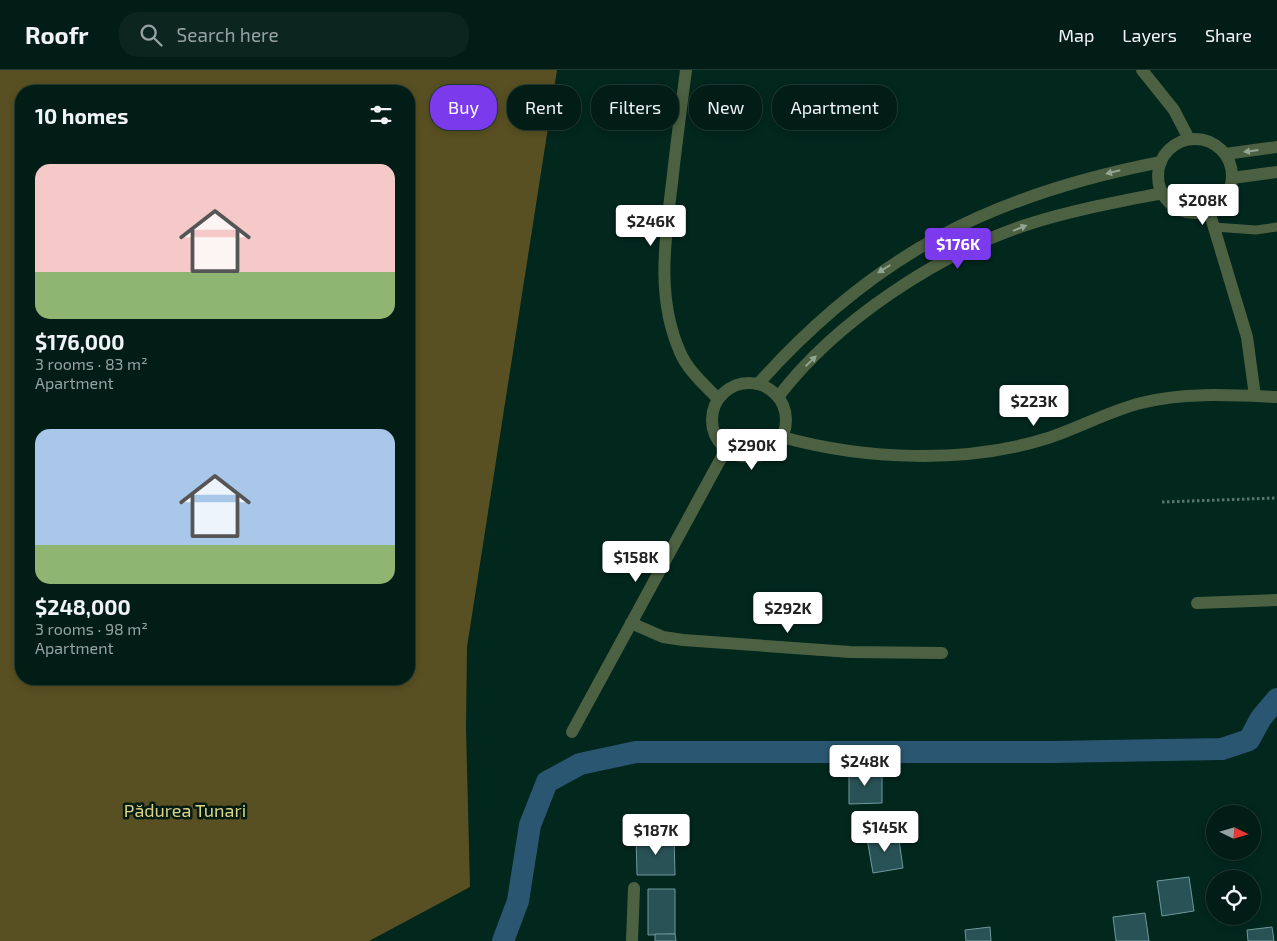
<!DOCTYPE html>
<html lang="en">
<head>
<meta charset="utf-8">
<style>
	:root { --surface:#021d16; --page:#0c261f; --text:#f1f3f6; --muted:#96a2a1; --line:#233b35; --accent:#7c3aed }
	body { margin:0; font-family:"Exo 2",sans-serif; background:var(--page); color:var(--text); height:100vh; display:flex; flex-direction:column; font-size:19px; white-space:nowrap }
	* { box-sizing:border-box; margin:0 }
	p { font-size:16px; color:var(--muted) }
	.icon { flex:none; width:28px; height:28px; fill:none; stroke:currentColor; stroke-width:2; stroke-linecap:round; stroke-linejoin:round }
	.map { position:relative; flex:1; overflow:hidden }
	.details { position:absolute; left:15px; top:15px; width:400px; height:600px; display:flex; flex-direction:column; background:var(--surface); border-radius:20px; box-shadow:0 2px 8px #0003,0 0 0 1px var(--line) }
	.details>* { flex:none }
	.guide { position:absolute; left:430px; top:15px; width:475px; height:45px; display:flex; gap:10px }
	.needle { width:32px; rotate:95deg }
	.buttons { position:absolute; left:1206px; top:735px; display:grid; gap:10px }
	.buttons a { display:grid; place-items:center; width:55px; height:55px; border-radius:50%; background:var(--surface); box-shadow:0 2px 8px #0003,0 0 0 1px var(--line); font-size:25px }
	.price { position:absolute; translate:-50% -42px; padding:0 11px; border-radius:5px; background:#fff; color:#222; font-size:16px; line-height:32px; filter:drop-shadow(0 1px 2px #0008) }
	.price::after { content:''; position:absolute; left:50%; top:30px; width:15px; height:11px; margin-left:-8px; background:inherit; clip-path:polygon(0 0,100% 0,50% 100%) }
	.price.active { background:var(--accent); color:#fff }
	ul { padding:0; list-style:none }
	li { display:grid; align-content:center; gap:10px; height:265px; padding:0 20px }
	li span { display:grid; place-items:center; height:155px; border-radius:15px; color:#555 }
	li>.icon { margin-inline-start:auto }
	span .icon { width:90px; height:90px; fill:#fffc; stroke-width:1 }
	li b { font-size:21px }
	h2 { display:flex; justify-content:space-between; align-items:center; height:60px; padding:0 20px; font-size:21px }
	.tag { padding:0 18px; border-radius:20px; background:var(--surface); box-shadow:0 2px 8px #0003,0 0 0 1px var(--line); font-size:18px; line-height:45px }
	.tag.active { background:var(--accent); color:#fff }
	header { display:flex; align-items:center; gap:30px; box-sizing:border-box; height:70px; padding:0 25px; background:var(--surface); border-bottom:1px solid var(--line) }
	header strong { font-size:24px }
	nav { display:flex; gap:28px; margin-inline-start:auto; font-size:18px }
	.search { width:350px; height:45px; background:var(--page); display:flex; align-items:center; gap:12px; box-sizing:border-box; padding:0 18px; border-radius:20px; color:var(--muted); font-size:19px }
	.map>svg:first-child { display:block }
	.forest { fill:#585022; fill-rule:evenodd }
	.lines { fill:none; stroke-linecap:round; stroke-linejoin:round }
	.canal { stroke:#2a5671; stroke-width:22 }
	.building { fill:#295256; stroke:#6e989d }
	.path { stroke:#59766d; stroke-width:3; stroke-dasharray:2.5 2.5; stroke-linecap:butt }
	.lane { stroke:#4c6141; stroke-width:9 }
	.street { stroke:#4c6141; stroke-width:12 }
	.oneway { fill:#92a694 }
	.labels { text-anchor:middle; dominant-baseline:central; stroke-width:5; stroke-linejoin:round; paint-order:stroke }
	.park-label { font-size:18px; fill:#ded287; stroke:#021c14 }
</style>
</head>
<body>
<header>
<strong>Roofr</strong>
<div class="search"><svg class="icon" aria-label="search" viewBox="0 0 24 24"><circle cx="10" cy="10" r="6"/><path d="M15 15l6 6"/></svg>Search here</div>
<nav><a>Map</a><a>Layers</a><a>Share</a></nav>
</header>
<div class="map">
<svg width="1277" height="871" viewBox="0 0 1277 871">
	<rect width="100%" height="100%" fill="#02271d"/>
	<path class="forest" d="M0,0h557l-90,577 -1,81 4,159 -101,54h-369zM21,21h388v588h-388z"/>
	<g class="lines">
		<path class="canal" d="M503,871l15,-40 12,-76 17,-43 33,-18 56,-12h416l170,-3 27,-9 12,-22 16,-19"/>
	</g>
	<g class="building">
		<path d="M849,700h33v33l-33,1z"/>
		<path d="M674,754v12l-28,1v-12z"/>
		<path d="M898,763l5,35 -30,5 -6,-35z"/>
		<path d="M674,766l1,39h-38l-1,-38z"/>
		<path d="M1189,807l5,34 -32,5 -5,-35z"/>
		<path d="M648,819h27v45l-27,1z"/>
		<path d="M1145,843l4,28h-33l-3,-24z"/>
		<path d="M990,857l1,14h-25l-1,-11z"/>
		<path d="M1272,857l2,14h-26l-1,-11z"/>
		<path d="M655,864h20l1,7h-21z"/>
	</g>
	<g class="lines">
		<path class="path" d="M1162,432l115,-4"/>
		<path class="lane" d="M1214,157l42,3 21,-3"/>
		<g class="street">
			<path d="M686,0c-5,38 -10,76 -14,113 -7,57 -16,115 8,169 8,19 25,33 38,47"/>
			<path d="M1142,0l32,40 15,29"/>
			<circle cx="1195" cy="106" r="37"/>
			<path d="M1225,84l52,-7"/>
			<path d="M1232,108l45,-6"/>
			<path d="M1209,141l38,126 8,59"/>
			<circle cx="749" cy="350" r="37"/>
			<path d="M758,314c116,-130 233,-189 403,-222"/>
			<path d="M778,327c58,-76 161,-144 251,-173 44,-14 89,-22 134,-31"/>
			<path d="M782,367c83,23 184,27 266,1 31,-10 61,-27 93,-35 43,-11 91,-8 136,-6"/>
			<path d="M1197,533l80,-3"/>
			<path d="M631,553l32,14 20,3 167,12 92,1"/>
			<path d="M572,662l154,-283"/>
			<path d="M632,871l2,-53"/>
		</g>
	</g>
	<defs><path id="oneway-solid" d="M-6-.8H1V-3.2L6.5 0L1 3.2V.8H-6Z" transform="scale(1.25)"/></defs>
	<g class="oneway">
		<use href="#oneway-solid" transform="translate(1251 81) rotate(173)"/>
		<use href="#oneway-solid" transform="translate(1113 102) rotate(166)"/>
		<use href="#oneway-solid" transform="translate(1020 158) rotate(-22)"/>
		<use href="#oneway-solid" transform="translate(884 199) rotate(148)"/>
		<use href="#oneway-solid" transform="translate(811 291) rotate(-44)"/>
	</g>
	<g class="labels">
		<g class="park-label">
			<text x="185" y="740">Pădurea Tunari</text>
		</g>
	</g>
</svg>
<div class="buttons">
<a><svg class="needle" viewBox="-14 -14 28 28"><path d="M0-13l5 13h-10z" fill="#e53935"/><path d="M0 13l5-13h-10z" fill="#96a2a1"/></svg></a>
<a><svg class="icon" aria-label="locate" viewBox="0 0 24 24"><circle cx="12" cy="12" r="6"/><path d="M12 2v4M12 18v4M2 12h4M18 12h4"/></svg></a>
</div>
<b class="price" style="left:1203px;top:156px">$208K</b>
<b class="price" style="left:651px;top:177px">$246K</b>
<b class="price active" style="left:958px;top:200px">$176K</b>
<b class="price" style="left:1034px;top:357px">$223K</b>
<b class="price" style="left:752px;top:401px">$290K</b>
<b class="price" style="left:636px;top:513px">$158K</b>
<b class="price" style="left:788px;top:564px">$292K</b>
<b class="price" style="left:865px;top:717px">$248K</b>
<b class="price" style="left:885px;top:783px">$145K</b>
<b class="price" style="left:656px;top:786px">$187K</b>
<div class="guide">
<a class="tag active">Buy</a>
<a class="tag">Rent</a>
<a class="tag">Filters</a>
<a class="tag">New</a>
<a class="tag">Apartment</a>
</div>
<section class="details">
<h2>10 homes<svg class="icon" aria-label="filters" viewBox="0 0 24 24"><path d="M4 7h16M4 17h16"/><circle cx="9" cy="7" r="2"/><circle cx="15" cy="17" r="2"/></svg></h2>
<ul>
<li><span style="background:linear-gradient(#f6c9c9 70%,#8fb573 0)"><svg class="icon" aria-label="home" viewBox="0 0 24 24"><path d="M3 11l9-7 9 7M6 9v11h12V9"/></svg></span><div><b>$176,000</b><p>3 rooms · 83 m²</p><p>Apartment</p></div></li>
<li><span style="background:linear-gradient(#a9c7e8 75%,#8fb573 0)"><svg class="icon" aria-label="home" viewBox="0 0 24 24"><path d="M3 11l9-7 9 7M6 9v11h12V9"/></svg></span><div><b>$248,000</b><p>3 rooms · 98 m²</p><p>Apartment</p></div></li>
</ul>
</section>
</div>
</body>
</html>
